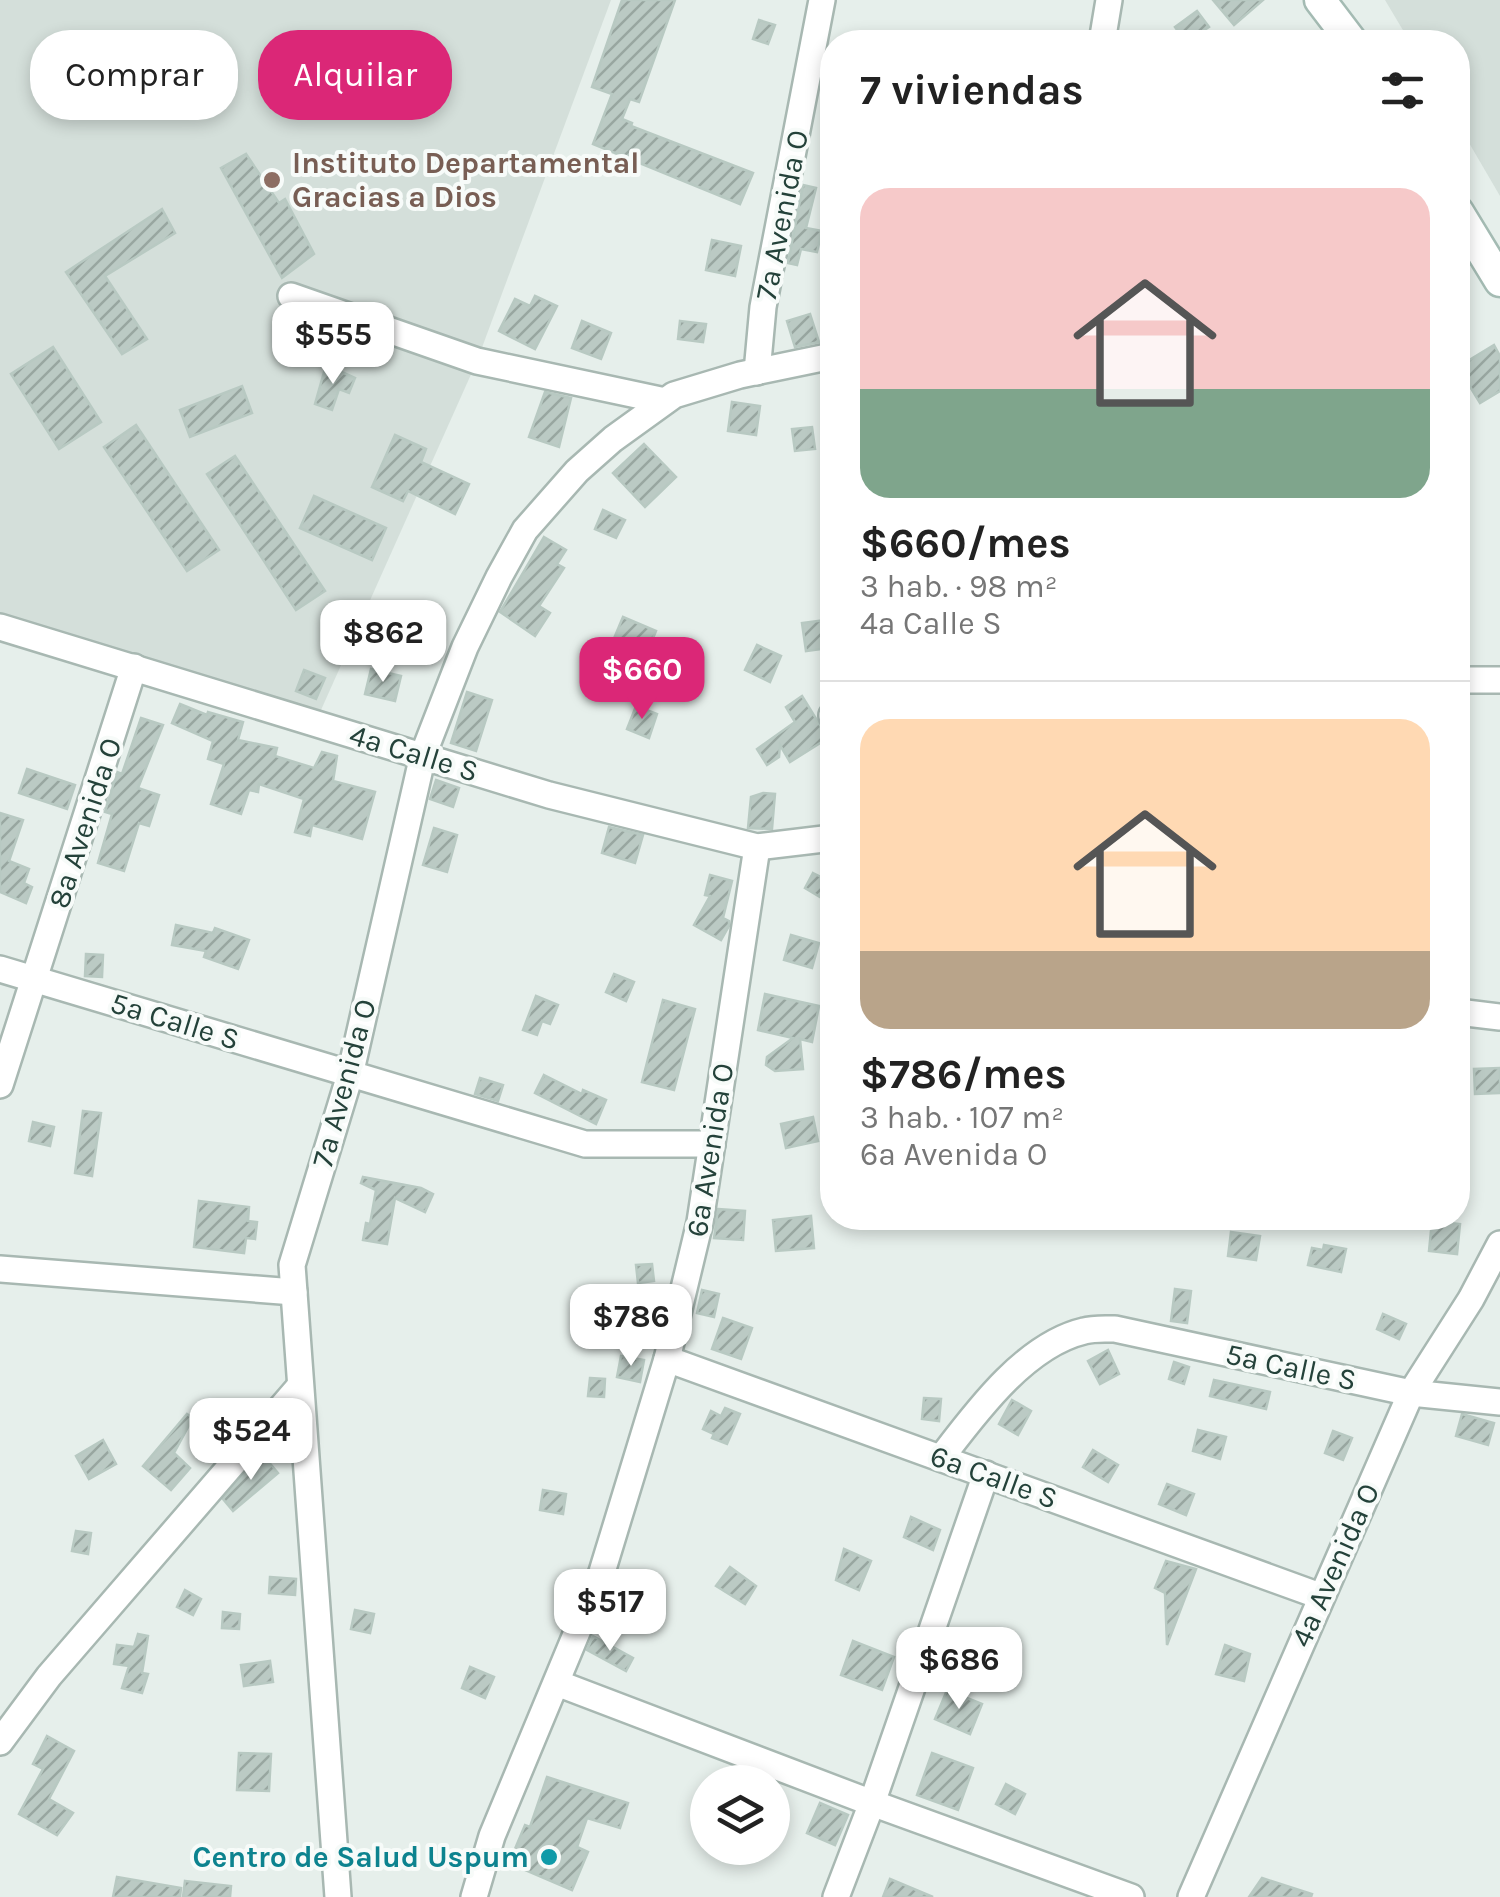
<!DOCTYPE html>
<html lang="es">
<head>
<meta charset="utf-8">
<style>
	:root { --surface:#fff; --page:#f6f6f6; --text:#222; --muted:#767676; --line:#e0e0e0; --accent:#db2777 }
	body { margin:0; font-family:Karla,sans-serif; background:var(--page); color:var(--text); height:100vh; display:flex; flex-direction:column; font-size:38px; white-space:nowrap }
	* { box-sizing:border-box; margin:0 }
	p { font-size:32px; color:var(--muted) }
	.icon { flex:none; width:55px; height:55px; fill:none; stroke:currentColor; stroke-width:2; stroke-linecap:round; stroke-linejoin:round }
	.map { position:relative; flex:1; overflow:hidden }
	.panel { position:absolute; left:820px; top:30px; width:650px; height:1200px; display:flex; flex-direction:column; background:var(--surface); border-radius:40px; box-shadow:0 5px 15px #0003 }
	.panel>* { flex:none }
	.hud { position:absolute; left:30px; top:30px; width:640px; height:90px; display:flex; gap:20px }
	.controls { position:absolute; left:690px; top:1765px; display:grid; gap:20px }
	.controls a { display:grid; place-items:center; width:100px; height:100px; border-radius:50%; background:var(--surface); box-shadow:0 5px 15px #0003; font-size:50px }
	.price { position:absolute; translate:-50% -85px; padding:0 22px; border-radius:20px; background:#fff; color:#222; font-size:32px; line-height:65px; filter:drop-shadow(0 2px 5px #0008) }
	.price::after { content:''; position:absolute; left:50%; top:60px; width:30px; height:22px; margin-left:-15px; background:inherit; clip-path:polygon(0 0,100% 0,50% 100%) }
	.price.on { background:var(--accent); color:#fff }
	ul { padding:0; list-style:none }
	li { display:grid; align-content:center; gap:20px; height:530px; padding:0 40px }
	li+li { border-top:2px solid var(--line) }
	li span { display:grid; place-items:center; height:310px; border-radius:30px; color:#555 }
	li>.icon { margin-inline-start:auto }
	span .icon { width:180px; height:180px; fill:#fffc; stroke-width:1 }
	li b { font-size:42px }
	h2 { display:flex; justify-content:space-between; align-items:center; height:120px; padding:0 40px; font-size:42px }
	.pill { padding:0 35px; border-radius:40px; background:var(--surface); box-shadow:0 5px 15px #0003; font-size:35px; line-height:90px }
	.pill.on { background:var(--accent); color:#fff }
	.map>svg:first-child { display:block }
	.built { fill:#d4dfda }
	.building { fill:url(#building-hatch); stroke:#b8c9c2; stroke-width:2.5 }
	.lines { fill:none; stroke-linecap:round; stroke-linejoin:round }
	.street-casing { stroke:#a8b8b2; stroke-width:30 }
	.secondary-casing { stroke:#a4bbb3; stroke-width:35 }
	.street { stroke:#fff; stroke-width:25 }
	.secondary { stroke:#fff; stroke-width:30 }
	.education-dot { fill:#8d6e63; stroke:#f7fbf9; stroke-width:4 }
	.culture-dot { fill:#0f9aa8; stroke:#f7fbf9; stroke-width:4 }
	.labels { text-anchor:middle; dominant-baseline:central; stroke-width:8; stroke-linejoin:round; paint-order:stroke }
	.education-label { font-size:30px; font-weight:bold; fill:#785e54; stroke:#f7fbf9; text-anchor:start }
	.street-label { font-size:30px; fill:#24423a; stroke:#f7fbf9 }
	.culture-label { font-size:30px; font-weight:bold; fill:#0d838f; stroke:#f7fbf9; text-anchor:end }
</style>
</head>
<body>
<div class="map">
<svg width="1500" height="1897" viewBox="0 0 1500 1897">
	<defs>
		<pattern id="building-hatch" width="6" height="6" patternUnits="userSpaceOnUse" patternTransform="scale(2.5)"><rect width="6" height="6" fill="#bbcac4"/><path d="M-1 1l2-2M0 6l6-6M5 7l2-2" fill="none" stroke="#98a6a0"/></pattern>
	</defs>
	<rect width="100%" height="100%" fill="#e6efeb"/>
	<g class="built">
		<path d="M0,0h611l-134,361 -156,349 -321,-85z"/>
		<path d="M1385,0h115v196l-42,-72v-82h-48z"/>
	</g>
	<g class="building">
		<path d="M622,0h53l-36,102 -9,-3 -8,20 10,4 -1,3 122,47 -13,31 -147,-60 19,-50 -20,-7z"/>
		<path d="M1213,0h50l-29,25z"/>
		<path d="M1197,11l12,16 -23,15 -11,-15z"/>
		<path d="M759,20l16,5 -7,19 -15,-5z"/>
		<path d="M246,154l33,49 6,-4 29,55 -32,24 -61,-110z"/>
		<path d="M803,185l13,3 -10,40 16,3 -5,21 -16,-3 -4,16 -9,-2z"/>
		<path d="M162,209l13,24 -70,43 42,63 -25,15 -56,-82z"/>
		<path d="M712,240l29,6 -6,30 -29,-6z"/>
		<path d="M535,296l22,10 -22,43 -36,-18 16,-32 15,7z"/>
		<path d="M810,314l9,28 -24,5 -8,-26z"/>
		<path d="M582,321l29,12 -10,26 -29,-11z"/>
		<path d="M680,321l26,3 -3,18 -25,-3z"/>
		<path d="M1494,345l6,11v35l-20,12 -22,-36z"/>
		<path d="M53,347l48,75 -42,27 -48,-75z"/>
		<path d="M326,365l29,13 -6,15 -10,-4 -7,21 -17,-6z"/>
		<path d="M242,386l10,27 -62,24 -10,-27z"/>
		<path d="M545,392l26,6 -12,49 -30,-10z"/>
		<path d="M732,402l28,4 -4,29 -28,-4z"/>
		<path d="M136,425l83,125 -32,21 -83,-124z"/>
		<path d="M812,427l3,22 -20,2 -3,-22z"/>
		<path d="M395,435l31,14 -5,13 48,22 -14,30 -47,-23 -5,10 -31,-14z"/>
		<path d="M644,444l32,33 -31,30 -32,-34z"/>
		<path d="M235,456l90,135 -29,19 -89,-136z"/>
		<path d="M314,496l72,32 -14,32 -72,-32z"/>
		<path d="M603,510l22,10 -9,18 -21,-9z"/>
		<path d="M544,537l22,13 -9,14 7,4 -25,38 11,7 -15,23 -35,-24z"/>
		<path d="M623,617l33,14 -5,12 9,4 -8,19 -42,-18z"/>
		<path d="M826,620l3,28 -23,3 -4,-28z"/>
		<path d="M757,645l24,11 -11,26 -25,-12z"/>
		<path d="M371,669l30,7 -6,25 -30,-7z"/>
		<path d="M304,670l21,8 -9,21 -20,-8z"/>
		<path d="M467,692l25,8 -16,51 -25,-8z"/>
		<path d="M802,696l26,42 -38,24 -10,-17 -1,12 -12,8 -10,-16 38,-27 -9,-15z"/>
		<path d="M180,704l27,11 1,-3 35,10 -5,18 39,8 -2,8 39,12 8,-16 15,4 -4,25 42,11 -13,47 -50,-14 -2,11 -15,-4 9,-33 -45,-15 -1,8 -9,-2 -8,24 -30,-10 13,-40 -16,-5 5,-18 -41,-18z"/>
		<path d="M636,706l21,8 -8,24 -22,-9z"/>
		<path d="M141,718l22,7 -25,63 21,7 -10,31 -10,-3 -15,48 -26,-8 14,-49 -7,-2 12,-40 5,2z"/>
		<path d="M27,769l48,16 -8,24 -48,-16z"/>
		<path d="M436,780l23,8 -6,19 -23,-8z"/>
		<path d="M763,793l12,1 -3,35 -24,-1 3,-31z"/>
		<path d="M0,813l23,7 -14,41 20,8 -5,14 8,4 -6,16 -26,-11z"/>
		<path d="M609,827l34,8 -8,28 -33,-10z"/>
		<path d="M434,828l23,7 -10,37 -24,-7z"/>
		<path d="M813,873l16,8 -9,16 -15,-9z"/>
		<path d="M710,875l22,6 -9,37 6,3v5l-8,14 -27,-15 16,-29 -5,-1z"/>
		<path d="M176,925l37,8 2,-5 34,12 -11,29 -34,-12 2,-6 -34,-6z"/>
		<path d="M791,935l28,8 -7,25 -28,-8z"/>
		<path d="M86,954l17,1 -1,22 -17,-1z"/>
		<path d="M614,974l20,8 -8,19 -20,-9z"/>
		<path d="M765,994l54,12 -7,36 -12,-3 3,30 -28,2 -9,-6 1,-8 26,-19 -35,-8z"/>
		<path d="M536,996l22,9 -8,19 -8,-3 -5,14 -14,-5z"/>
		<path d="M663,1000l32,9 -21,81 -32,-8z"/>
		<path d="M1500,1068v25l-25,1 -1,-25z"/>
		<path d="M544,1075l38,19 1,-4 23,10 -10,24 -61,-31z"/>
		<path d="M480,1078l23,7 -5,16 -23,-7z"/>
		<path d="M83,1111l18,2 -9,63 -17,-3z"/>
		<path d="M813,1117l5,24 -32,7 -5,-24z"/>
		<path d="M33,1122l21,5 -4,19 -21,-5z"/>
		<path d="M363,1177l58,11 12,6 -8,18 -30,-14 -8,46 -24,-4 3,-17 4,1 6,-34 -15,-7z"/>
		<path d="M199,1201l50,6 -1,14 9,1 -2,17 -9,-1 -2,15 -50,-6z"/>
		<path d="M718,1209l27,2 -2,29 -29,-2z"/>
		<path d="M811,1216l3,32 -38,3 -3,-31z"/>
		<path d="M1432,1221l28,3 -3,30 -28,-3z"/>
		<path d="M1231,1232l29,4 -4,24 -28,-4z"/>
		<path d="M1324,1245l22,4 -5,23 -33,-7 4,-17 11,2z"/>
		<path d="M652,1264l2,17 -16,2 -2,-18z"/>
		<path d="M1175,1289l16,2 -4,32 -16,-2z"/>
		<path d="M702,1290l17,4 -5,23 -17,-4z"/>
		<path d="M1383,1314l23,10 -7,15 -22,-10z"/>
		<path d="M723,1318l29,10 -11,31 -29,-10z"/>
		<path d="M1108,1350l11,24 -19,10 -12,-23z"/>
		<path d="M621,1356l23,4 -4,22 -23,-5z"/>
		<path d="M1174,1362l15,5 -5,17 -15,-5z"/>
		<path d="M590,1378l15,1 -1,18 -16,-1z"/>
		<path d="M1214,1380l56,12 -4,17 -56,-13z"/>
		<path d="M924,1398l17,1 -2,22 -17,-2z"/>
		<path d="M1012,1400l19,11 -13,24 -19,-11z"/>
		<path d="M725,1408l15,6 -13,30 -15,-6 2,-4 -11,-5 8,-18 10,5z"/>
		<path d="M187,1414l6,4 -19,35 16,15 -19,22 -28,-24z"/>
		<path d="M1462,1414l32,9 -6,22 -32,-9z"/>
		<path d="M1198,1430l28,7 -6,22 -27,-8z"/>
		<path d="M1333,1431l19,7 -9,22 -18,-7z"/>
		<path d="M103,1440l13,24 -27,15 -13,-23z"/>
		<path d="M1093,1450l25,15 -10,17 -25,-15z"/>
		<path d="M262,1454l16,19 -45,38 -10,-12z"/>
		<path d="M1167,1484l27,10 -8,21 -27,-11z"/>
		<path d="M543,1490l23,4 -3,20 -23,-4z"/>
		<path d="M911,1517l29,13 -7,20 -29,-13z"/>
		<path d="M76,1531l15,2 -3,21 -16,-3z"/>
		<path d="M844,1549l27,12 -12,29 -23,-10z"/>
		<path d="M1166,1561l30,8 -29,76 -2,-52 -10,-5z"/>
		<path d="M730,1567l26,19 -11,18 -29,-18z"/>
		<path d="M270,1577l26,2 -1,16 -26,-2z"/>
		<path d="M185,1590l16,9 -8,16 -16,-8z"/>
		<path d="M355,1610l19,4 -4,19 -19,-4z"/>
		<path d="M223,1612l17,2 -1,15 -17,-1z"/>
		<path d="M138,1634l10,2 -6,37 6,1 -6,19 -20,-5 7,-22 -15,-2 3,-19 17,2z"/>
		<path d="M593,1636l40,22 -7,13 -39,-21z"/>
		<path d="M853,1641l41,16 -12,33 -41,-15z"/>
		<path d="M1225,1645l25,9 -6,27 -28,-7z"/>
		<path d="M270,1661l3,21 -29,4 -3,-21z"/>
		<path d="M470,1667l24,10 -9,21 -23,-10z"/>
		<path d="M947,1690l35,14 -12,30 -35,-15z"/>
		<path d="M47,1736l27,15 -25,48 24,14 -16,22 -38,-21 24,-45 -10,-5z"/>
		<path d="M239,1753l32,1 -2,37 -32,-1z"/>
		<path d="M932,1753l41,15 -15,42 -41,-15z"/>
		<path d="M547,1777l81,26 -8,25 -33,-10 -10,29 11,5 -16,38 -63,-27 16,-38 5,2z"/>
		<path d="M1006,1784l19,10 -10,20 -19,-10z"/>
		<path d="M820,1803l28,12 -13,30 -28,-12z"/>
		<path d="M117,1877l64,11 -1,9h-67z"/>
		<path d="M1262,1878l50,16 -1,3h-62z"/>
		<path d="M890,1879l43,18h-50z"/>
		<path d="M185,1881l46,5 -1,11h-47z"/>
	</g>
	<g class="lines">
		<defs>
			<g id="street">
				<path d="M1102,42l7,-42"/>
				<path d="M291,296l186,65 188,40"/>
				<path d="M757,372l6,-65 59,-307"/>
				<path d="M0,627l549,168 208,52 75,-9"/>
				<path d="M1458,680h42"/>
				<path d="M832,715v1"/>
				<path d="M0,969l585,175h127"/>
				<path d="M1458,1012l42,5"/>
				<path d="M0,1085l134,-418"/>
				<path d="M0,1269l294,23"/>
				<path d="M667,1359l653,237"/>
				<path d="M941,1458c35,-46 84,-113 143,-127 10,-3 22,-2 31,-2l296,64 89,9"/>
				<path d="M557,1683l315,120 259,94"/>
				<path d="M0,1742l49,-66 251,-290"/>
				<path d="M338,1897l-46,-632 58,-190 73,-320 42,-108 34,-70 26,-47 52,-59 36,-32 61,-44 66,-20 92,-19"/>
				<path d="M474,1897l18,-61 110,-264 65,-213 33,-137 57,-375"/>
				<path d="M836,1897l36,-94 114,-329"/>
				<path d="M1191,1897l220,-504 60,-94 29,-55"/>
			</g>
			<g id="secondary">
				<path d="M1320,0l32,42"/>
				<path d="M1458,212l42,69"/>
			</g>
		</defs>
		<use href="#street" class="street-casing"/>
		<use href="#secondary" class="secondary-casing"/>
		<use href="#street" class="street"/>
		<use href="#secondary" class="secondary"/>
	</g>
	<circle class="education-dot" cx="272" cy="180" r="10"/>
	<circle class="culture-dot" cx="549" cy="1857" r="10"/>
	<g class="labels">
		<g class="education-label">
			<text x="292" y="163">Instituto Departamental<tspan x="292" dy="34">Gracias a Dios</tspan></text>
		</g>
		<g class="street-label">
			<text transform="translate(782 215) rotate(-79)">7a Avenida O</text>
			<text transform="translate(414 753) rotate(17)">4a Calle S</text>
			<text transform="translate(85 823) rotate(-72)">8a Avenida O</text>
			<text transform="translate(175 1021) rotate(17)">5a Calle S</text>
			<text transform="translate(344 1083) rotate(-75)">7a Avenida O</text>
			<text transform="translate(710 1150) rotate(-81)">6a Avenida O</text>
			<text transform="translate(1291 1367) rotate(12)">5a Calle S</text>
			<text transform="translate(994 1477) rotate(20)">6a Calle S</text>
			<text transform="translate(1335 1565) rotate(-66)">4a Avenida O</text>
		</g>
		<g class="culture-label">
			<text x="529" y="1857">Centro de Salud Uspum</text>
		</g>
	</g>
</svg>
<div class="controls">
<a><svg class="icon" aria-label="layers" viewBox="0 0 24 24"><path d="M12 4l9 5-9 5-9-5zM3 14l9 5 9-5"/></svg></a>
</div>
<b class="price" style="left:333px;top:387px">$555</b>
<b class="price" style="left:383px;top:685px">$862</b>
<b class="price on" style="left:642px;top:722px">$660</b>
<b class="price" style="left:631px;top:1369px">$786</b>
<b class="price" style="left:251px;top:1483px">$524</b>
<b class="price" style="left:610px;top:1654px">$517</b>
<b class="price" style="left:959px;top:1712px">$686</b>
<div class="hud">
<a class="pill">Comprar</a>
<a class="pill on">Alquilar</a>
</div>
<section class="panel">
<h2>7 viviendas<svg class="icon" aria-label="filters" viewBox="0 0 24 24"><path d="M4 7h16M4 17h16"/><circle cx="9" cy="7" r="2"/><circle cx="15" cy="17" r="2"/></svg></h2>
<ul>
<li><span style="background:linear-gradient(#f6c9c9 65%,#7fa58c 0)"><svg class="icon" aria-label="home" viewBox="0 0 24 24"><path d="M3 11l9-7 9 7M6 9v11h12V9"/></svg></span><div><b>$660/mes</b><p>3 hab. · 98 m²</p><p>4a Calle S</p></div></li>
<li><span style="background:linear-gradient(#ffd9b3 75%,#b9a48a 0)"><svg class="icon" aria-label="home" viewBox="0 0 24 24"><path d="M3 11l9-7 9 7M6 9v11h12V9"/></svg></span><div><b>$786/mes</b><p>3 hab. · 107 m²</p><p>6a Avenida O</p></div></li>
</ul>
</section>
</div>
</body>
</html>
